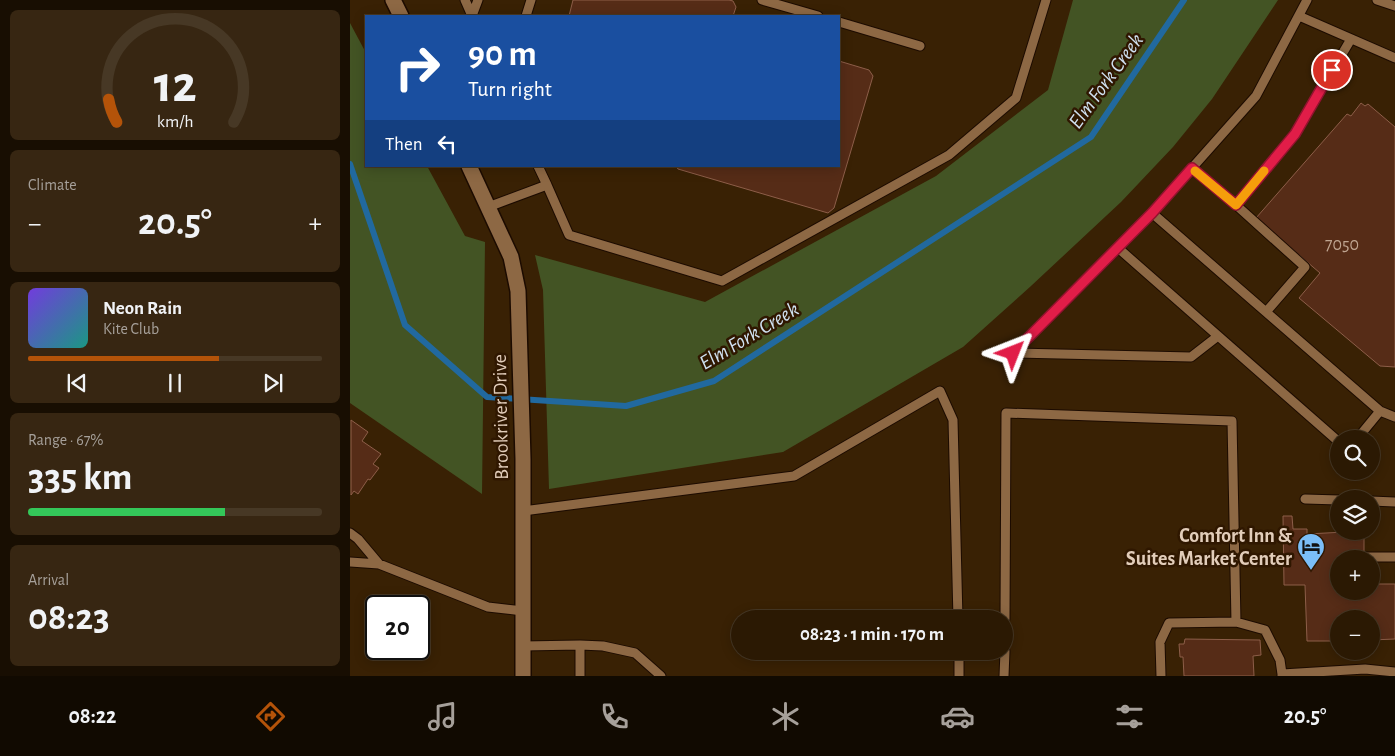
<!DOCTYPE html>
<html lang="en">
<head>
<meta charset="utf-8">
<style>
  :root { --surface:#2b1903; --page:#372612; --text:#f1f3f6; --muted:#a6a09a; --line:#473825; --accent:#b45309 }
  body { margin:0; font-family:"Alegreya Sans",sans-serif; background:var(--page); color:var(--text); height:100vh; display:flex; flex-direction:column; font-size:19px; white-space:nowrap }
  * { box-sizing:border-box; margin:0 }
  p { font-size:16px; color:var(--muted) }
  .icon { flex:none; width:28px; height:28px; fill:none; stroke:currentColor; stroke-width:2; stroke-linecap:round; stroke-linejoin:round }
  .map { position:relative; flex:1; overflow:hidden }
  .details { display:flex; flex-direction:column; gap:10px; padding:10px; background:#180e02; width:350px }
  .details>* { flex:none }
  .guide { position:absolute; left:15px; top:15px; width:475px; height:152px; border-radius:0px; box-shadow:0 2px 12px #0003,0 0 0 1px var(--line); background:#1a4fa0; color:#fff; overflow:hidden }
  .buttons { position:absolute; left:980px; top:430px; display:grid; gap:10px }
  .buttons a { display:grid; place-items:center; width:50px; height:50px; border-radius:50%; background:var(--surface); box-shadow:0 2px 12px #0003,0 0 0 1px var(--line); font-size:25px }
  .speed { position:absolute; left:15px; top:595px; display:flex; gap:10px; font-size:25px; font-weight:700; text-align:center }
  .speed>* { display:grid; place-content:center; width:65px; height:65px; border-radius:50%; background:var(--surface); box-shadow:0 2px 12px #0003,0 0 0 1px var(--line); line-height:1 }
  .speed .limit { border:2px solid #111; border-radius:8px; background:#fff; color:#111 }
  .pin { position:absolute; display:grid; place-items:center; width:42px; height:42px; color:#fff; margin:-21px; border:2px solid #fff; border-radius:50%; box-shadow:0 1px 5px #0007 }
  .me { position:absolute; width:55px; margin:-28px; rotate:45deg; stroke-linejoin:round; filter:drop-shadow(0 0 4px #0008) }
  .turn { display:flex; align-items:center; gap:18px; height:105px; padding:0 20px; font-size:22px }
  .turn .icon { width:65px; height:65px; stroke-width:2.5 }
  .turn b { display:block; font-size:35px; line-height:42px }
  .then { display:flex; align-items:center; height:48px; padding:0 20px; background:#0003; gap:10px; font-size:19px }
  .big { font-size:38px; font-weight:700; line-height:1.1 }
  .details .widget { flex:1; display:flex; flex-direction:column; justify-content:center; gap:8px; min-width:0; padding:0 18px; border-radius:8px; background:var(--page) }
  .details .dial { align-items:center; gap:0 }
  .dial svg { height:130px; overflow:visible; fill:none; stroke:var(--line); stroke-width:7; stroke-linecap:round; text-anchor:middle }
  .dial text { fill:var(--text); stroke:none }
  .song { display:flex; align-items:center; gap:15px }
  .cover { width:60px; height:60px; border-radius:8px; background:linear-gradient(135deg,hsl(260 70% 55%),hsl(170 70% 35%)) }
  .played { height:5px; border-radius:2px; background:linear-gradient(90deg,var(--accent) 65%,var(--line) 65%) }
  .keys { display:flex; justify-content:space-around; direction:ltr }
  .heat { display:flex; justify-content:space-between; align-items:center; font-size:28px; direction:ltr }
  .charge { height:8px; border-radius:4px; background:linear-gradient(90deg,#34c759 67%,var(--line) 0) }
  .trip { position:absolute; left:381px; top:610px; width:282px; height:50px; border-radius:25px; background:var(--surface); box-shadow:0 2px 12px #0003,0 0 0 1px var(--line); font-weight:700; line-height:50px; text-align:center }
  .tabs { display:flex; height:80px; justify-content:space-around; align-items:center; background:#110a01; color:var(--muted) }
  .tabs .icon { width:35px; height:35px }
  .tabs .selected { color:var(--accent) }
  .tabs b { font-size:22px; color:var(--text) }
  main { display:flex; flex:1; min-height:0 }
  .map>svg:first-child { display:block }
  .green { fill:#435424 }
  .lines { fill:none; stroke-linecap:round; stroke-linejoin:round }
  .stream { stroke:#21699f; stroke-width:6 }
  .building { fill:#562c17; stroke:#8d5e49 }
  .service-casing { stroke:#1c0b00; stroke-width:11 }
  .tertiary-casing { stroke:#1c0b00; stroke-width:18 }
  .service { stroke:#8d6844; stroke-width:9 }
  .tertiary { stroke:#8d6844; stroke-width:15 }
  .route-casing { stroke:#92132f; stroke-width:12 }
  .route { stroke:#e11d48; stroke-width:9 }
  .slow { stroke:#f59e0b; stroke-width:9 }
  .labels { text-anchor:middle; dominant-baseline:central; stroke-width:5; stroke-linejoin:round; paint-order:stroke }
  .number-label { font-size:18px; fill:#bfa591 }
  .street-label { font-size:20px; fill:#e2cdba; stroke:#2f1700 }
  .poi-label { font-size:20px; font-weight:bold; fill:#e2cdba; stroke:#2f1700; text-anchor:end }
  .water-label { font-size:21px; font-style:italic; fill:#d0e1f1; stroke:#2f1700 }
</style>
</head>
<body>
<main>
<section class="details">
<div class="widget dial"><svg viewBox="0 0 100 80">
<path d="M14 69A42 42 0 1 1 86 69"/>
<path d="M14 69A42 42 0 0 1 9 55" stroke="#b45309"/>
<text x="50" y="56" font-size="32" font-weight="700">12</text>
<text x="50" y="72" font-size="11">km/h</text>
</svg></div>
<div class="widget"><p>Climate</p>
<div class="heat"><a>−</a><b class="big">20.5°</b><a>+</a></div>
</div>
<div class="widget">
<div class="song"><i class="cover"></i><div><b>Neon Rain</b><p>Kite Club</p></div></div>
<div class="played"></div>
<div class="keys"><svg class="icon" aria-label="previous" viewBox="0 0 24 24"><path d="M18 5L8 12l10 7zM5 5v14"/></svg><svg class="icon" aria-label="pause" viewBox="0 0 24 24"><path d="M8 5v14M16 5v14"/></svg><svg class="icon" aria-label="next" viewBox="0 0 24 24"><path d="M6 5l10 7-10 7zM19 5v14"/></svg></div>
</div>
<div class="widget"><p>Range · 67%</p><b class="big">335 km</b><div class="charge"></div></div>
<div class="widget"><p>Arrival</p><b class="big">08:23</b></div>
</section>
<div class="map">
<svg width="1045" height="676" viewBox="0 0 1045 676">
  <rect width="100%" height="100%" fill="#392104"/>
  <path class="green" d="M723,0H928L862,99L823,147L771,202L681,286L613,347L433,452L199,489L193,290L185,255L355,302L586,176L698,90Z
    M0,23L16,53V166H77L115,236L135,242L132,494L0,403Z"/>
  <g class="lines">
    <path class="stream" d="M0,164L55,325L137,397L276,406L364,381L741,137L834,0"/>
  </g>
  <path class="building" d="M223,0H379L383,1L386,7L383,16H219Z
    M489,61L519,70L523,76L484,208L478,213L328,169L326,166H489Z
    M1011,103L1015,106L1018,104L1045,127V367L1030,366L949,298L970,273L906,218L997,114L1001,116Z
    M1,420L18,432L12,441L31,454L23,464L29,468L20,480L18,479L8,494L4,491L1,495Z
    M933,516H942L943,529H957V534L1014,531V557H990L989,559V591H1021V584H1045V639L1021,640V619H989V641H957L955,585H934Z
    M835,639L910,640L911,655L903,656L904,676H834L833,657H830L829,644H834Z"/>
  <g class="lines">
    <defs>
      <path id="service" d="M115,0L122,16
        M412,0L468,16
        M957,0L906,96L802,213L1030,411L1045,417
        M1027,0L1045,6
        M122,16L128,0
        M176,16L181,0
        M949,16L1045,58
        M489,22L570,46
        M188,166L197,185
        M842,168L886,205L945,134L1001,39
        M886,205L955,267L916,312
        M138,207L197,185L219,235L372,281L599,155L666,98L696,0
        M768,248L802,213
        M868,336L841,357L663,353L768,248L989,442
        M1007,439L1030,411
        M955,499L989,500
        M1021,501L1045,502
        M173,511L444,476L590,391L603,420L608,619
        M0,533L8,539L29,564
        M1012,557H1045
        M0,562L29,564L138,607L173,611
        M655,619L656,413L882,421L886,622
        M230,645L253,646L285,653L311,676
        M173,646L230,645V676
        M609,651V676
        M654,676L655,651
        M811,676L810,642L819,623L886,622L915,630L930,660L932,674
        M932,676V674L1015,669L1045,672"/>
      <path id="tertiary" d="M43,0L51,16
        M119,166L161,257L168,291L173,459V676"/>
    </defs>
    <use href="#service" class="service-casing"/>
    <use href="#tertiary" class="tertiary-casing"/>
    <use href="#service" class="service"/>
    <use href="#tertiary" class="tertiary"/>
  </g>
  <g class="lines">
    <defs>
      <path id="route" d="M663,353L802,213L842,168L886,205L945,134L982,70"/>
    </defs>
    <use href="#route" class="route-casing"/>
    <use href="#route" class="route"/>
    <path class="slow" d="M845,171L886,205L914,171"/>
  </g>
  <defs>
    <symbol id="hotel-pin" viewBox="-11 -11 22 30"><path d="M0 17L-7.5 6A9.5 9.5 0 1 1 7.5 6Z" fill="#7bbef8" stroke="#2f1700"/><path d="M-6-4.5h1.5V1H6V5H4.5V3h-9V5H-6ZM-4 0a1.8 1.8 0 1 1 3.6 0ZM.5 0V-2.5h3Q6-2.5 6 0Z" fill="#111"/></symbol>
  </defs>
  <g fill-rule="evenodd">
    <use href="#hotel-pin" x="945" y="531" width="32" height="43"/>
  </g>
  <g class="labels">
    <g class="number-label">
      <text x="992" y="245">7050</text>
    </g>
    <g class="street-label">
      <text transform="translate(151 417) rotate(-91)">Brookriver Drive</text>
    </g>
    <g class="poi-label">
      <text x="942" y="536">Comfort Inn &amp;<tspan x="942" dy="23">Suites Market Center</tspan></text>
    </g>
    <g class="water-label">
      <text transform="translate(756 81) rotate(-54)">Elm Fork Creek</text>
      <text transform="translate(399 336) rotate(-31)">Elm Fork Creek</text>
    </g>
  </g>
</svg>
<div class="buttons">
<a><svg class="icon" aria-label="search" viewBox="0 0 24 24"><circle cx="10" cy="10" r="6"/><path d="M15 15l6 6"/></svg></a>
<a><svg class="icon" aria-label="layers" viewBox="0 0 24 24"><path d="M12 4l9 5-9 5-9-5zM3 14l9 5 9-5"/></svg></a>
<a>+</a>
<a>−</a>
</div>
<div class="speed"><div class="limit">20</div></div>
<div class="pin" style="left:982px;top:70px;background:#d93025"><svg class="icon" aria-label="arrive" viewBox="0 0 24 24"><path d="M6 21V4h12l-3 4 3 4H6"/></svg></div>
<svg class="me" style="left:663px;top:353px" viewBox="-20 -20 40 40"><path d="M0-17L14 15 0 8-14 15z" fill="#e11d48" stroke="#fff" stroke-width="4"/></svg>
<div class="trip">08:23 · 1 min · 170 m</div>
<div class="guide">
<div class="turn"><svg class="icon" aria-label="right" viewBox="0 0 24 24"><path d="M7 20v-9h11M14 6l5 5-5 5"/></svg><div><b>90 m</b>Turn right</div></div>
<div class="then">Then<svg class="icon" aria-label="left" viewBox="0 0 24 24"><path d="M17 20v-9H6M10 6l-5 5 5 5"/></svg></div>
</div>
</div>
</main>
<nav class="tabs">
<b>08:22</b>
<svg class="icon selected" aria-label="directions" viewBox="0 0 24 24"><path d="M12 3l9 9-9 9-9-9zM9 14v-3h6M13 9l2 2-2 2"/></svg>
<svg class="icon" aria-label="music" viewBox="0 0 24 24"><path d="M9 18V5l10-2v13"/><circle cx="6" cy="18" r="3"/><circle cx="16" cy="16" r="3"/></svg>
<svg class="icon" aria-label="phone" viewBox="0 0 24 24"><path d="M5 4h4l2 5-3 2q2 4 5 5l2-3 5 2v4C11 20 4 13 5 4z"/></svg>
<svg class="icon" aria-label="climate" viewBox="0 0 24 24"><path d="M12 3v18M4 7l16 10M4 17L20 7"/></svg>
<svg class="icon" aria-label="car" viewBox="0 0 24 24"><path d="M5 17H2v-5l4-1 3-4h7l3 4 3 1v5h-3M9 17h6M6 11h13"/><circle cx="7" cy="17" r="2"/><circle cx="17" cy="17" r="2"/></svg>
<svg class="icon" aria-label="filters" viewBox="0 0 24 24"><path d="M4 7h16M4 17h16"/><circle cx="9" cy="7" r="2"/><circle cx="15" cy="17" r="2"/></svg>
<b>20.5°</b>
</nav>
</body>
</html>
